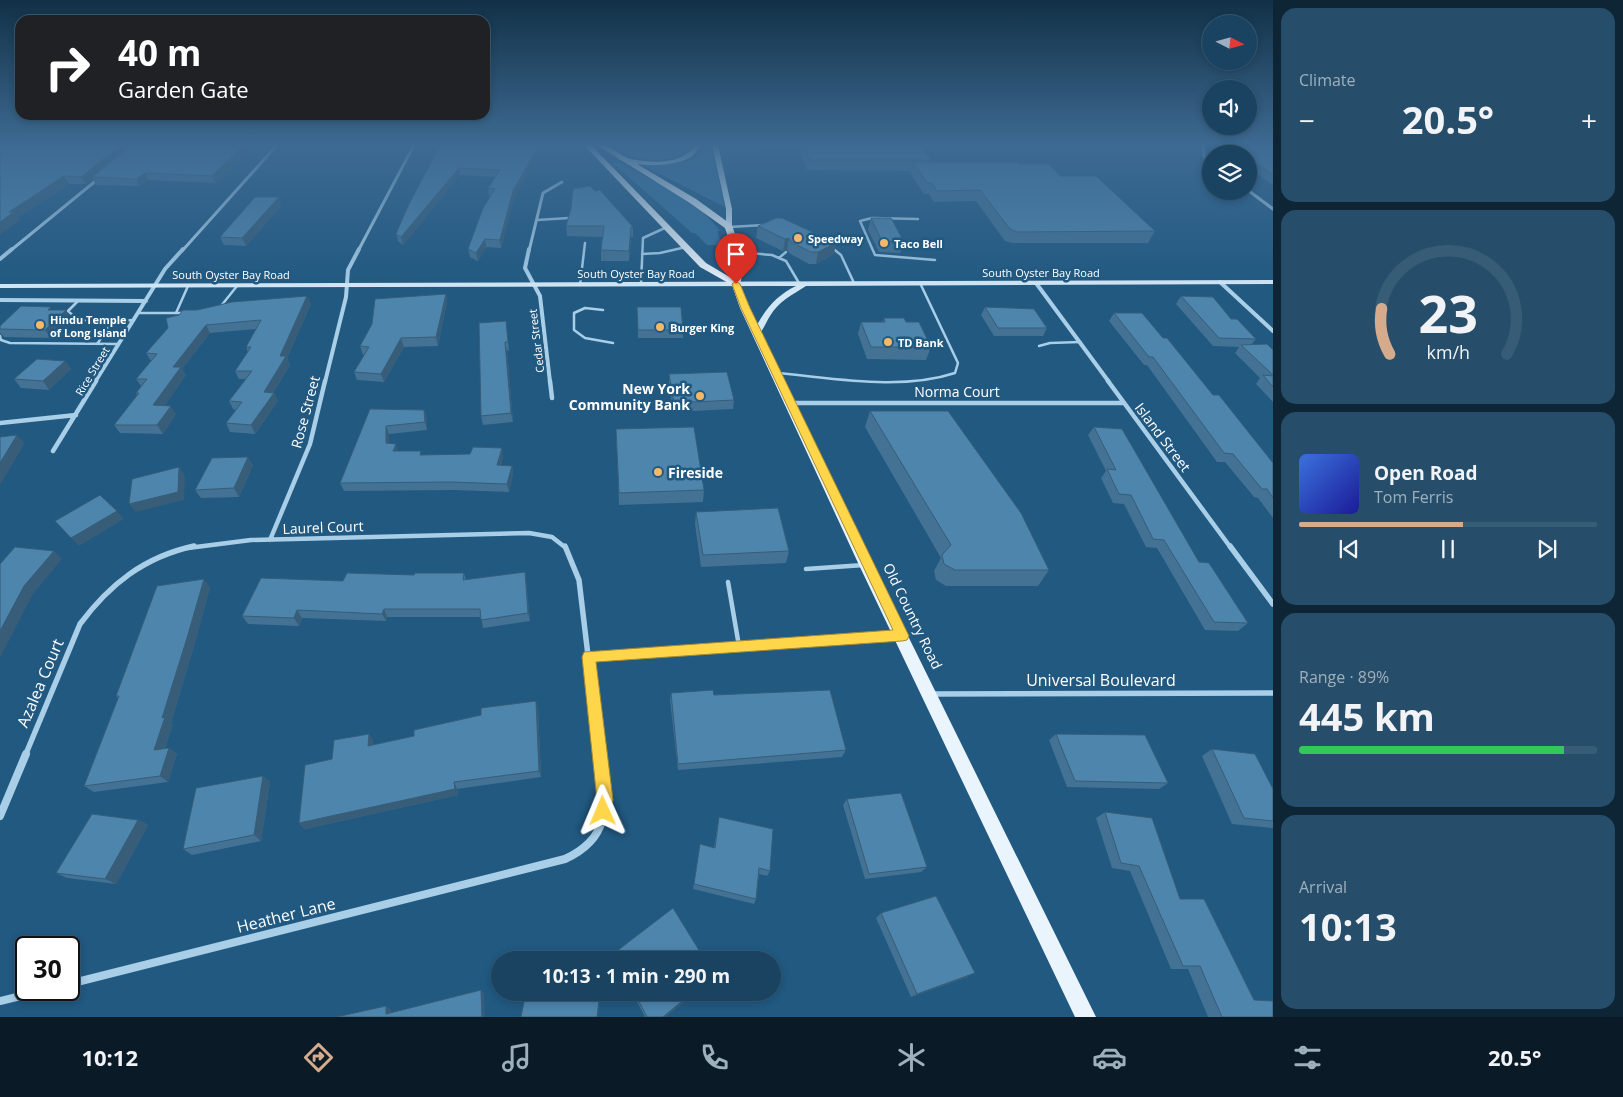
<!DOCTYPE html>
<html lang="en">
<head>
<meta charset="utf-8">
<style>
  :root { --surface:#194361; --page:#264e6a; --text:#f1f3f6; --muted:#9fb0bd; --line:#375c76; --accent:#d6ab8b }
  body { margin:0; font-family:"Open Sans",sans-serif; background:var(--page); color:var(--text); height:100vh; display:flex; flex-direction:column; font-size:19px; white-space:nowrap }
  * { box-sizing:border-box; margin:0 }
  p { font-size:16px; color:var(--muted) }
  .icon { flex:none; width:28px; height:28px; fill:none; stroke:currentColor; stroke-width:2; stroke-linecap:round; stroke-linejoin:round }
  .map { position:relative; flex:1; overflow:hidden }
  .sheet { display:flex; flex-direction:column; gap:8px; padding:8px; background:#0e2535; width:350px }
  .sheet>* { flex:none }
  .guide { position:absolute; left:15px; top:15px; width:475px; height:105px; border-radius:15px; box-shadow:0 2px 8px #0003,0 0 0 1px var(--line); background:#202124; color:#fff; overflow:hidden }
  .needle { width:32px; rotate:96deg }
  .tools { position:absolute; left:1202px; top:15px; display:grid; gap:10px }
  .tools a { display:grid; place-items:center; width:55px; height:55px; border-radius:50%; background:var(--surface); box-shadow:0 2px 8px #0003,0 0 0 1px var(--line); font-size:25px }
  .speed { position:absolute; left:15px; top:936px; display:flex; gap:10px; font-size:25px; font-weight:700; text-align:center }
  .speed>* { display:grid; place-content:center; width:65px; height:65px; border-radius:50%; background:var(--surface); box-shadow:0 2px 8px #0003,0 0 0 1px var(--line); line-height:1 }
  .speed .limit { border:2px solid #111; border-radius:8px; background:#fff; color:#111 }
  .pin { position:absolute; display:grid; place-items:center; width:42px; height:42px; color:#fff; margin:-51px -21px; border-radius:50% 50% 50% 0; rotate:-45deg; box-shadow:0 0 5px #0007 }
  .pin .icon { rotate:45deg }
  .me { position:absolute; width:55px; margin:-28px; rotate:359deg; stroke-linejoin:round; filter:drop-shadow(0 0 4px #0008) }
  .turn { display:flex; align-items:center; gap:18px; height:105px; padding:0 20px; font-size:22px }
  .turn .icon { width:65px; height:65px; stroke-width:2.5 }
  .turn b { display:block; font-size:35px; line-height:42px }
  .big { font-size:38px; font-weight:700; line-height:1.1 }
  .sheet .tile { flex:1; display:flex; flex-direction:column; justify-content:center; gap:8px; min-width:0; padding:0 18px; border-radius:15px; background:var(--page) }
  .sheet .dial { align-items:center; gap:0 }
  .dial svg { height:130px; overflow:visible; fill:none; stroke:var(--line); stroke-width:7; stroke-linecap:round; text-anchor:middle }
  .dial text { fill:var(--text); stroke:none }
  .song { display:flex; align-items:center; gap:15px }
  .cover { width:60px; height:60px; border-radius:8px; background:linear-gradient(135deg,hsl(220 70% 55%),hsl(240 70% 35%)) }
  .played { height:5px; border-radius:2px; background:linear-gradient(90deg,var(--accent) 55%,var(--line) 55%) }
  .keys { display:flex; justify-content:space-around; direction:ltr }
  .heat { display:flex; justify-content:space-between; align-items:center; font-size:28px; direction:ltr }
  .charge { height:8px; border-radius:4px; background:linear-gradient(90deg,#34c759 89%,var(--line) 0) }
  .trip { position:absolute; left:491px; top:951px; width:290px; height:50px; border-radius:25px; background:var(--surface); box-shadow:0 2px 8px #0003,0 0 0 1px var(--line); font-weight:700; line-height:50px; text-align:center }
  .tab-bar { display:flex; height:80px; justify-content:space-around; align-items:center; background:#0a1b27; color:var(--muted) }
  .tab-bar .icon { width:35px; height:35px }
  .tab-bar .current { color:var(--accent) }
  .tab-bar b { font-size:22px; color:var(--text) }
  main { display:flex; flex:1; min-height:0 }
  .map>svg:first-child { display:block }
  .green { fill:#35739f }
  .lines { fill:none; stroke-linecap:round; stroke-linejoin:round }
  .service-far1 { stroke:#a8cee8; stroke-width:2.5 }
  .service { stroke:#a8cee8; stroke-width:4.5 }
  .minor-far4 { stroke:#a8cee8; stroke-width:3 }
  .minor-far3 { stroke:#a8cee8; stroke-width:4 }
  .minor-far2 { stroke:#a8cee8; stroke-width:4.5 }
  .minor-far1 { stroke:#a8cee8; stroke-width:5.5 }
  .minor { stroke:#a8cee8; stroke-width:8 }
  .secondary { fill:#d2e7f6; fill-rule:evenodd }
  .primary { fill:#eaf4fd; fill-rule:evenodd }
  .wall { fill:#437294 }
  .shaded-wall { fill:#375d78 }
  .building { fill:#4e85ac; stroke:#375d78 }
  .route { fill:#ffd54a; stroke:#a68a30 }
  .poi-dot { fill:#f4b869; stroke:#215981; stroke-width:2 }
  .labels { text-anchor:middle; dominant-baseline:central; stroke-width:5; stroke-linejoin:round; paint-order:stroke }
  .far-poi-label { font-size:11px; font-weight:bold; fill:#fff; stroke:#215981; text-anchor:start }
  .far-street-label { font-size:11px; fill:#fff; stroke:#215981 }
  .poi-label { font-size:14px; font-weight:bold; fill:#fff; stroke:#215981; text-anchor:end }
  .street-label { font-size:14px; fill:#fff; stroke:#215981 }
  .near-street-label { font-size:16px; fill:#fff; stroke:#215981 }
</style>
</head>
<body>
<main>
<div class="map">
<svg width="1273" height="1017" viewBox="0 0 1273 1017">
  <rect width="100%" height="100%" fill="#215981"/>
  <path class="green" d="M613,145H692L693,149C669,165 635,164 613,145Z
    M707,146H711L725,207L644,166C664,160 695,170 707,146Z
    M619,162C654,183 695,197 720,231H717L722,245H707L695,233H692L613,163Z"/>
  <g class="lines">
    <path class="service-far1" d="M918,219L872,218L860,221L875,255L935,260
      M537,220L569,218
      M729,227L764,225
      M831,247L841,255L854,283
      M737,252L772,255L786,261L799,283
      M642,254L660,253L686,247
      M779,258L786,252
      M641,284L643,238L667,227
      M580,285L585,243
      M78,301L68,311C82,327 115,321 134,320
      M221,306L237,286
      M603,310L585,308L574,313V330L585,338L613,343
      M138,313H186
      M176,313L188,286
      M0,336L1,340L10,343L119,344
      M97,344L114,320
      M1039,346L1050,343L1080,342
      M777,373C834,378 900,391 955,373L958,363L920,283"/>
    <path class="service" d="M806,569L864,565
      M728,582L739,646"/>
    <path class="minor-far4" d="M1203,145L1204,156L1211,163
      M1249,191L1273,209
      M10,251L98,179
      M182,251L277,145
      M358,251L414,145
      M529,251L543,193L562,182"/>
    <path class="minor-far3" d="M529,249L525,268L540,296L550,382
      M0,259L12,249
      M1220,282L1273,331
      M1036,283L1109,382
      M0,300L146,301
      M95,382L165,269L183,249
      M325,382L346,297L348,270L359,249"/>
    <path class="minor-far2" d="M550,381L552,398
      M1108,381L1231,548
      M791,403H1124
      M0,423L76,415
      M53,451L96,381
      M270,540L310,444L325,381
      M188,548L251,540L529,533L552,537L566,548"/>
    <path class="minor-far1" d="M565,546L579,580L600,756
      M1230,546L1273,604
      M589,657L898,636
      M930,694L1273,693
      M25,756L80,624C110,584 144,557 194,546"/>
    <path class="minor" d="M0,816L26,754
      M69,984L565,859C615,836 605,801 600,754
      M0,1001L45,990"/>
    <path class="secondary" d="M696,145H701C697,151 694,156 687,159C671,167 634,167 618,159L621,157C645,162 679,168 696,145Z
      M712,145H718L732,209V227L729,229L726,227V209Z
      M1273,280V284L806,286C792,295 779,301 770,316C766,322 763,332 757,335L753,333C763,312 775,296 796,286L0,288V284Z"/>
    <path class="primary" d="M584,145H591L706,263L733,279L737,264L725,228L690,203L597,145H605L696,199L732,225L745,264L740,284L750,308L873,565L1096,1017H1075L859,565L740,308L732,285L700,267Z"/>
  </g>
  <path class="wall" d="M0,145H254L216,183L148,180L139,186L96,185L93,179L86,184H69L18,217L20,220L0,234Z
    M440,145H543L514,198L501,248L486,247L478,261L470,257L468,249L491,196H489L488,188L496,177L460,175L403,245L398,241L396,234Z
    M764,145H920L931,160L930,162L1020,164L1060,176L1155,231L1148,243H1012L1005,241L976,201L934,202L929,194H924L910,173V171L807,170L798,147H764Z
    M1224,145H1273V185L1249,168V154H1228Z
    M595,191L633,227V237H631L629,261H601V250L602,237L567,236L566,226Z
    M282,205L246,246L224,245L220,237Z
    M871,218L904,242L900,253L879,252L868,230Z
    M758,226L834,254L816,264H809L789,253L787,249L783,251L756,238Z
    M446,294L447,302L438,346L404,347L384,382L357,380L354,372L364,355H363L360,346Z
    M1181,296L1231,319L1256,339L1251,345L1273,350V402L1256,384L1260,378L1235,353L1239,347L1213,346L1176,304Z
    M311,304L287,358L290,365L273,393H274L278,401L255,434L230,432L226,423L236,410L233,409L229,401L246,379H239L235,371L248,352L246,347L256,329L210,333L182,369L186,375L164,406L176,414L163,434L120,433L114,425L137,395L136,393L141,386L136,379L151,361L146,353L197,310Z
    M637,307L683,330V338H638Z
    M985,307L1047,328L1043,336H994L981,315Z
    M1114,313L1213,395L1273,463V518L1258,498L1254,497L1225,462H1217L1147,365H1144L1109,321Z
    M71,318L51,338L4,337L0,333V326Z
    M884,318L906,322L931,347L926,360L867,359L858,334L861,322H883Z
    M506,321L509,350L507,351L513,422L483,425L481,416Z
    M65,361L71,369L49,390L21,388L14,379Z
    M669,374L734,400L733,409L673,412L669,383Z
    M370,409L424,410L427,418V430L389,434V443L398,451L422,455L503,456L501,465L512,466L513,474L509,492L453,490L344,491L340,483Z
    M870,411L1049,570L1038,586H946L936,580L934,571L941,558L865,427Z
    M1094,427L1199,562L1248,623L1238,631L1205,630L1157,548L1146,547L1124,504L1113,503L1101,478L1106,471L1088,435Z
    M616,429L704,490L703,502L619,505Z
    M253,465L239,497L201,498L195,490Z
    M696,512L789,551L786,563L701,567L695,524Z
    M525,572L526,580L530,621L483,628L481,617H387L386,621L302,618L299,626L248,624L242,616L343,581L414,575L464,573L466,580Z
    M210,587L194,646L171,723L173,724L165,748H169L177,754L168,782L94,792L84,786L118,698L116,696Z
    M671,693L714,695L846,750L842,757L678,770L670,700Z
    M538,708L541,777L457,789L458,795L305,829L299,823L332,759L373,740V745Z
    M1056,734L1168,783L1159,789L1067,787L1049,740Z
    M1212,749L1273,789V828L1232,824L1202,756Z
    M263,776L270,782L261,841L192,855L183,849Z
    M847,799L927,867L921,872L865,879L843,805Z
    M1105,812L1180,899L1254,1000L1273,1017H1208L1188,969H1171L1130,871L1112,868L1096,818Z
    M719,817L770,871L767,876L759,874L756,899L754,904L693,889L700,844L714,848Z
    M138,820L148,825L116,884L67,878L56,873Z
    M881,913L968,977L911,997L876,918Z
    M632,992H695L666,1017H645Z"/>
  <path class="shaded-wall" d="M121,145H133L92,177L93,179L86,184L81,177Z
    M244,145H254L216,183L212,176Z
    M539,145H543L514,198L501,248L500,240L513,191Z
    M459,168L460,175L403,245L401,237Z
    M145,173L148,180L139,186L136,179Z
    M64,176L69,184L18,217L20,220L0,234V222L9,212Z
    M279,197L282,205L246,246L242,238Z
    M631,227V237L629,261V251Z
    M789,238L787,249L783,251L785,239Z
    M485,239L486,247L478,261L476,253Z
    M836,243L834,254L816,264L818,252Z
    M446,294L447,302L438,346L436,337Z
    M307,296L311,304L287,358L290,365L269,401L264,392Z
    M66,310L71,318L51,338L45,330Z
    M206,325L210,333L182,369L186,375L158,414L153,405L173,367Z
    M401,338L404,347L384,382L381,374Z
    M505,342L507,351L513,422L511,413Z
    M65,361L71,369L49,390L43,381Z
    M274,393L278,401L255,434L251,425Z
    M171,406L176,414L163,434L157,425Z
    M424,410L427,418V430L425,422Z
    M386,426L389,434L390,452L386,443Z
    M17,435L25,443L0,485V463Z
    M396,444L398,452L393,451Z
    M502,448L503,456L499,474L497,465Z
    M248,457L253,465L239,497L234,488Z
    M512,466L513,474L509,492L507,484Z
    M179,467L185,476L184,500L136,512L129,504Z
    M117,511L124,519L79,546L71,538Z
    M54,551L62,559L33,594L0,658V631L24,586Z
    M525,572L526,580L530,621L528,613Z
    M204,579L210,587L194,646L171,723L173,724L162,756L154,750L162,718Z
    M384,609L387,617L386,621L382,614Z
    M297,610L302,618L299,626L294,618Z
    M536,701L538,708L541,777L539,771Z
    M369,734L373,740V753L368,746Z
    M169,748L177,754L168,782L160,776Z
    M263,776L270,782L261,841L254,835Z
    M454,782L457,789L458,795L305,829L299,823Z
    M138,820L148,825L116,884L105,879Z
    M975,973L968,977L911,997L917,994Z
    M481,990L484,993L485,1017H482Z
    M600,992H601L598,1017H597Z
    M693,992H695L666,1017H663Z
    M386,1006L391,1009V1016L386,1014Z"/>
  <path class="building" d="M0,145H121L81,177L64,176L9,212H14L0,222Z
    M132,145H244L212,176L145,173L136,179L92,177Z
    M440,145H539L513,191L500,240L485,239L476,253L468,249L483,208L495,189L488,188L500,170L459,168L401,237L396,234L408,206Z
    M804,145H920L931,160H809Z
    M1231,145H1273V175L1249,158V154H1235Z
    M913,162H1017L1020,164H1049L1060,176H1096L1155,231L1017,232L1010,229L980,190L937,191L932,183H927Z
    M590,186L595,191L600,190L633,227H631L629,251L601,250L604,226H566L571,208L573,189Z
    M255,197H279L242,238L220,237Z
    M776,218H782L836,243L818,252H811L791,242L789,238L785,239L758,226Z
    M871,218H891L904,242L882,241Z
    M446,294L436,337L401,338L381,374L354,372L369,347L360,346L372,324L375,299Z
    M307,296L280,356H286L264,392L274,393L251,425L226,423L242,402L229,401L252,371H235L251,347H246L261,320L206,325L173,367H181L153,405L171,406L157,425H114L139,393H136L147,379H136L157,354L146,353L168,328L166,318L179,315L183,310H197L232,302Z
    M1181,296L1213,297L1231,319H1237L1256,339L1219,338Z
    M21,306L51,307L48,310H66L45,330L0,329V326Z
    M637,307H681L683,330H638Z
    M985,307L1034,309L1047,328H998Z
    M1114,313H1142L1163,338H1167L1213,395H1219L1273,463V498L1267,489H1262L1233,454L1224,453L1153,357H1149Z
    M884,318H904L906,322H919L931,347H871L861,322H885Z
    M506,321L508,342H505L511,413L481,416L479,323Z
    M1267,344L1273,350V375L1241,345Z
    M37,359L65,361L43,381L14,379Z
    M727,372L734,400L674,403L669,374Z
    M1263,375L1273,376V387Z
    M370,409L424,410L425,422L386,426V443L396,444L393,451H421L420,455L470,454L473,447L502,448L497,465L512,466L507,484L451,482L340,483Z
    M870,411H948L1021,513L1049,570H955L944,564L942,555L951,545Z
    M694,427L704,490L619,493L616,429Z
    M1094,427L1122,429L1199,562L1209,563L1248,623L1214,622L1164,540L1153,539L1131,495L1119,494L1107,469L1116,470Z
    M17,435L0,463V437Z
    M248,457L234,488L195,490L212,458Z
    M179,467L178,492L129,504L132,479Z
    M100,495L117,511L71,538L55,521Z
    M778,508L789,551L703,555L696,512Z
    M15,547L54,551L24,586L0,631V564Z
    M525,572L528,613L481,620L480,609H384L382,614L297,610L294,618L242,616L261,578L343,581L347,573L414,575L415,573H464L463,580Z
    M204,579L187,638L162,718L165,717L154,750L169,748L160,776L84,786L119,696H116L157,586Z
    M713,690L714,695L830,690L846,750L678,764L671,693Z
    M536,701L539,771L454,782L455,789L299,823L305,765L332,759L334,740L369,734L368,746L414,736V730L481,715V708Z
    M1056,734L1145,735L1168,783L1075,781Z
    M1212,749L1255,754L1273,789V821L1244,818Z
    M263,776L254,835L183,849L196,788Z
    M901,793L927,867L869,874L847,799Z
    M1105,812L1152,818L1180,899H1204L1254,1000L1273,1001V1017H1222L1200,966H1183L1139,866L1121,863Z
    M92,814L138,820L105,879L56,873Z
    M719,817L773,829L770,871L759,868L756,899L694,884L700,844L715,848Z
    M936,896L975,973L917,994L881,913Z
    M673,908L705,960H616L613,954Z
    M532,957L554,960H531Z
    M481,990L482,1017H336L386,1006V1014Z
    M526,992H600L597,1017H521Z
    M634,992H693L663,1017H647Z"/>
  <linearGradient id="sky" x2="0" y2="1"><stop stop-color="#123147"/><stop offset="0.5" stop-color="#3d6a92"/><stop offset="1" stop-color="#3d6a92" stop-opacity="0"/></linearGradient>
  <rect width="1273" height="288" fill="url(#sky)"/>
  <path class="route" d="M736,281L740,284L750,308L909,636L907,640L902,641L596,662L613,800L609,816L603,819L598,816L595,811L597,800L582,657L584,652L893,630L741,308L732,284Z"/>
  <g class="poi-dot">
    <circle cx="798" cy="238" r="5"/>
    <circle cx="884" cy="243" r="5"/>
    <circle cx="40" cy="325" r="5"/>
    <circle cx="660" cy="327" r="5"/>
    <circle cx="888" cy="342" r="5"/>
    <circle cx="700" cy="396" r="5"/>
    <circle cx="658" cy="472" r="5"/>
  </g>
  <g class="labels">
    <g class="far-poi-label">
      <text x="808" y="238">Speedway</text>
      <text x="894" y="243">Taco Bell</text>
      <text x="50" y="319">Hindu Temple<tspan x="50" dy="13">of Long Island</tspan></text>
      <text x="670" y="327">Burger King</text>
      <text x="898" y="342">TD Bank</text>
    </g>
    <g class="far-street-label">
      <text x="1041" y="272">South Oyster Bay Road</text>
      <text x="636" y="273">South Oyster Bay Road</text>
      <text x="231" y="274">South Oyster Bay Road</text>
      <text transform="translate(536 341) rotate(-97)">Cedar Street</text>
      <text transform="translate(92 371) rotate(-59)">Rice Street</text>
    </g>
    <g class="poi-label">
      <text x="690" y="388">New York<tspan x="690" dy="16">Community Bank</tspan></text>
      <text x="668" y="472" text-anchor="start">Fireside</text>
    </g>
    <g class="street-label">
      <text x="957" y="391">Norma Court</text>
      <text transform="translate(305 412) rotate(-75)">Rose Street</text>
      <text transform="translate(1163 437) rotate(53)">Island Street</text>
      <text transform="translate(323 527) rotate(-2)">Laurel Court</text>
      <text transform="translate(913 616) rotate(64)">Old Country Road</text>
    </g>
    <g class="near-street-label">
      <text x="1101" y="680">Universal Boulevard</text>
      <text transform="translate(40 683) rotate(-67)">Azalea Court</text>
      <text transform="translate(286 915) rotate(-14)">Heather Lane</text>
    </g>
  </g>
</svg>
<div class="tools">
<a><svg class="needle" viewBox="-14 -14 28 28"><path d="M0-13l5 13h-10z" fill="#e53935"/><path d="M0 13l5-13h-10z" fill="#9fb0bd"/></svg></a>
<a><svg class="icon" aria-label="sound" viewBox="0 0 24 24"><path d="M4 9h4l5-4v14l-5-4H4zM17 9q2 3 0 6"/></svg></a>
<a><svg class="icon" aria-label="layers" viewBox="0 0 24 24"><path d="M12 4l9 5-9 5-9-5zM3 14l9 5 9-5"/></svg></a>
</div>
<div class="speed"><div class="limit">30</div></div>
<div class="pin" style="left:736px;top:284px;background:#d93025"><svg class="icon" aria-label="arrive" viewBox="0 0 24 24"><path d="M6 21V4h12l-3 4 3 4H6"/></svg></div>
<svg class="me" style="left:603px;top:811px" viewBox="-20 -20 40 40"><path d="M0-17L14 15 0 8-14 15z" fill="#ffd54a" stroke="#fff" stroke-width="4"/></svg>
<div class="trip">10:13 · 1 min · 290 m</div>
<div class="guide">
<div class="turn"><svg class="icon" aria-label="right" viewBox="0 0 24 24"><path d="M7 20v-9h11M14 6l5 5-5 5"/></svg><div><b>40 m</b>Garden Gate</div></div>
</div>
</div>
<section class="sheet">
<div class="tile"><p>Climate</p>
<div class="heat"><a>−</a><b class="big">20.5°</b><a>+</a></div>
</div>
<div class="tile dial"><svg viewBox="0 0 100 80">
<path d="M14 69A42 42 0 1 1 86 69"/>
<path d="M14 69A42 42 0 0 1 9 41" stroke="#d6ab8b"/>
<text x="50" y="56" font-size="32" font-weight="700">23</text>
<text x="50" y="72" font-size="11">km/h</text>
</svg></div>
<div class="tile">
<div class="song"><i class="cover"></i><div><b>Open Road</b><p>Tom Ferris</p></div></div>
<div class="played"></div>
<div class="keys"><svg class="icon" aria-label="previous" viewBox="0 0 24 24"><path d="M18 5L8 12l10 7zM5 5v14"/></svg><svg class="icon" aria-label="pause" viewBox="0 0 24 24"><path d="M8 5v14M16 5v14"/></svg><svg class="icon" aria-label="next" viewBox="0 0 24 24"><path d="M6 5l10 7-10 7zM19 5v14"/></svg></div>
</div>
<div class="tile"><p>Range · 89%</p><b class="big">445 km</b><div class="charge"></div></div>
<div class="tile"><p>Arrival</p><b class="big">10:13</b></div>
</section>
</main>
<nav class="tab-bar">
<b>10:12</b>
<svg class="icon current" aria-label="directions" viewBox="0 0 24 24"><path d="M12 3l9 9-9 9-9-9zM9 14v-3h6M13 9l2 2-2 2"/></svg>
<svg class="icon" aria-label="music" viewBox="0 0 24 24"><path d="M9 18V5l10-2v13"/><circle cx="6" cy="18" r="3"/><circle cx="16" cy="16" r="3"/></svg>
<svg class="icon" aria-label="phone" viewBox="0 0 24 24"><path d="M5 4h4l2 5-3 2q2 4 5 5l2-3 5 2v4C11 20 4 13 5 4z"/></svg>
<svg class="icon" aria-label="climate" viewBox="0 0 24 24"><path d="M12 3v18M4 7l16 10M4 17L20 7"/></svg>
<svg class="icon" aria-label="car" viewBox="0 0 24 24"><path d="M5 17H2v-5l4-1 3-4h7l3 4 3 1v5h-3M9 17h6M6 11h13"/><circle cx="7" cy="17" r="2"/><circle cx="17" cy="17" r="2"/></svg>
<svg class="icon" aria-label="filters" viewBox="0 0 24 24"><path d="M4 7h16M4 17h16"/><circle cx="9" cy="7" r="2"/><circle cx="15" cy="17" r="2"/></svg>
<b>20.5°</b>
</nav>
</body>
</html>
